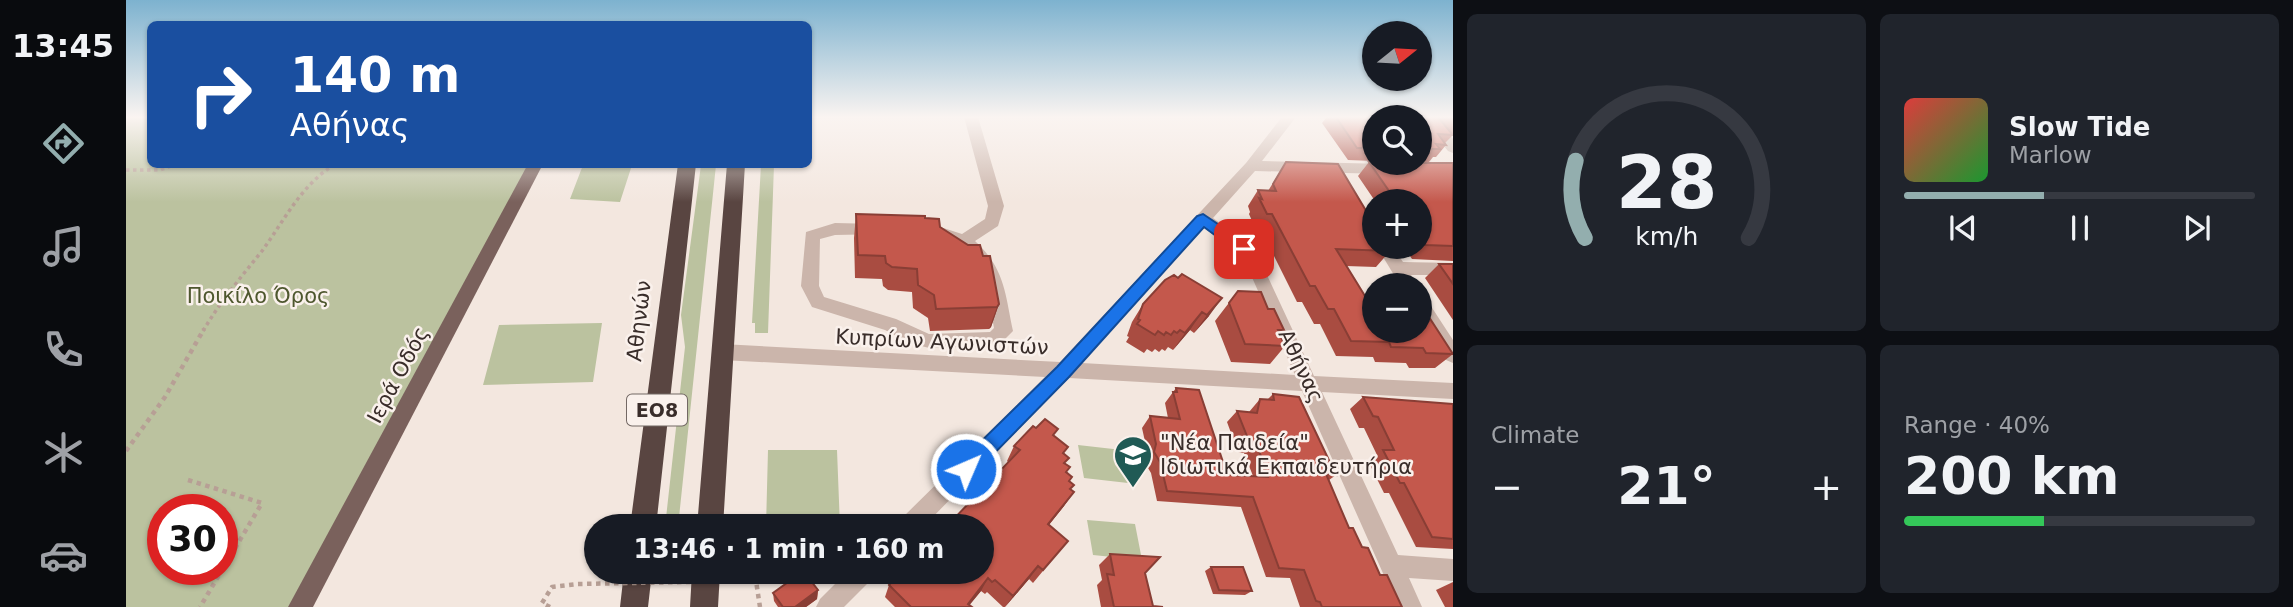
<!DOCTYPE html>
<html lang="en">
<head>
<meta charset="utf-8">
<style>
  :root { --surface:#171b24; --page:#20242c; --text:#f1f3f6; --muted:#9ea1a6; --line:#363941; --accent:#93aeae }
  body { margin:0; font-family:"DejaVu Sans",sans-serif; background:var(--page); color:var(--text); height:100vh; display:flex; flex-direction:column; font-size:26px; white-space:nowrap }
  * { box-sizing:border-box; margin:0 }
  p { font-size:23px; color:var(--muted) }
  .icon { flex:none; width:38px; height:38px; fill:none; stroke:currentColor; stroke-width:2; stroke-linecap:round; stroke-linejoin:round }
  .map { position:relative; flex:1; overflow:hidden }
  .drawer { display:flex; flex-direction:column; gap:14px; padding:14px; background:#0d0f14; width:840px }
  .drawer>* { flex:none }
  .top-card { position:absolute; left:21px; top:21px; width:665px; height:147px; border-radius:10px; box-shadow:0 2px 5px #0004; background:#1a4fa0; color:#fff; overflow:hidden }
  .needle { width:46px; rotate:72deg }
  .buttons { position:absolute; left:1236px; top:21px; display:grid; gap:14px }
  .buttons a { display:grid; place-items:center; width:70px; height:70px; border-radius:50%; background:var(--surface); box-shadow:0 2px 5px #0004; font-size:35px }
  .speed { position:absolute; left:21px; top:494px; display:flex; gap:14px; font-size:35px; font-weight:700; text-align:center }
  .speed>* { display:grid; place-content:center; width:91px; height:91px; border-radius:50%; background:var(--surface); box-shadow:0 2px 5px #0004; line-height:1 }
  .speed .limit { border:10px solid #d22; background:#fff; color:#111 }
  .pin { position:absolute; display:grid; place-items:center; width:60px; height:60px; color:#fff; margin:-30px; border-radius:14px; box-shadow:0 4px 10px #0006 }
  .me { position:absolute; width:77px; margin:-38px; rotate:45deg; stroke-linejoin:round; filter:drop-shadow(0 0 5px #0008) }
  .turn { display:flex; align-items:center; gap:24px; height:147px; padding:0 28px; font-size:32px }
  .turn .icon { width:91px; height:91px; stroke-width:2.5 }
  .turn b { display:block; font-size:49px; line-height:60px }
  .big { font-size:52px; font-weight:700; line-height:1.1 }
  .drawer .card { flex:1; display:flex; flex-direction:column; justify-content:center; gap:10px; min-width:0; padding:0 24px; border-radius:10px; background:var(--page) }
  .drawer .dial { align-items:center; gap:0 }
  .dial svg { height:182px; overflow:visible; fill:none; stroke:var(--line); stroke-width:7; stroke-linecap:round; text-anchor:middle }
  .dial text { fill:var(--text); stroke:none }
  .song { display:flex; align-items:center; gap:21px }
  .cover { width:84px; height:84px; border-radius:10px; background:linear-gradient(135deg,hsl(0 70% 55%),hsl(130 70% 35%)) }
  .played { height:7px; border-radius:4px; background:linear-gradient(90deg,var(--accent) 40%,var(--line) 40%) }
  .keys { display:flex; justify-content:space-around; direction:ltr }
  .heat { display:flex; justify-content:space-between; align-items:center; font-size:38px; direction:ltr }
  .charge { height:10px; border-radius:5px; background:linear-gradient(90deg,#34c759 40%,var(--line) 0) }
  .drawer .tiles { flex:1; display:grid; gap:14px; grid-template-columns:repeat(2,1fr) }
  .trip { position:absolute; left:458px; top:514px; width:410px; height:70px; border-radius:35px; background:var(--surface); box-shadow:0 2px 5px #0004; font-weight:700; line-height:70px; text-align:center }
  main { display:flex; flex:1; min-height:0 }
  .dock { display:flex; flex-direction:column; width:126px; justify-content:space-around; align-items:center; background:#090b0e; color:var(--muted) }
  .dock .icon { width:49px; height:49px }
  .dock .on { color:var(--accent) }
  .dock b { font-size:32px; color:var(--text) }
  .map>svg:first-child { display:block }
  .green { fill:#bbc29f; fill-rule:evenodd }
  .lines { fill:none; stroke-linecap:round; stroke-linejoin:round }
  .path-far1 { stroke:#b79f95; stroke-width:3.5; stroke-dasharray:3.5 3.5; stroke-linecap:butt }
  .path { stroke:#b79f95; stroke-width:4.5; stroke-dasharray:4.5 4.5; stroke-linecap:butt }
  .minor { fill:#cbb5ab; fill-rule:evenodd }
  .major { fill:#7a615c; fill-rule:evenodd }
  .highway { fill:#594541; fill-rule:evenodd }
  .path-bridge { stroke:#b79f95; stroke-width:4.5; stroke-dasharray:4.5 4.5; stroke-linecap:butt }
  .wall { fill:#a94c41 }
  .shaded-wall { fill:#893e35 }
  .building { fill:#c4584c; stroke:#893e35; stroke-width:2 }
  .route { fill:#1a73e8; stroke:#114b97; stroke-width:2 }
  .labels { text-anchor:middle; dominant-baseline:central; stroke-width:5; stroke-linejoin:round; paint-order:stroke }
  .shield { fill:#faf1ec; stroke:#736864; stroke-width:2 }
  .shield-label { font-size:19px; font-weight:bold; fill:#392d2a }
  .park-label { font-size:21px; fill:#4e572e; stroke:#faf1ec }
  .street-label { font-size:21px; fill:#392d2a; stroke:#faf1ec }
  .poi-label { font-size:21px; fill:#392d2a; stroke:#faf1ec; text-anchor:start }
</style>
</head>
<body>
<main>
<nav class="dock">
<b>13:45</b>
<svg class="icon on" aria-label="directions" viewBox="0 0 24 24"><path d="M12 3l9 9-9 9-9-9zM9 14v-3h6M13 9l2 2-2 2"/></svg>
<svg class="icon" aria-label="music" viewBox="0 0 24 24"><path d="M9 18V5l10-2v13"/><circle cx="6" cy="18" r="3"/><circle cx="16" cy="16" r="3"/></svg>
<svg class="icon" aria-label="phone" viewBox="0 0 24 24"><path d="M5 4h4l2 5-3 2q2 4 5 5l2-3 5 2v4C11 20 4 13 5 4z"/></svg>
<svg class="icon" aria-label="climate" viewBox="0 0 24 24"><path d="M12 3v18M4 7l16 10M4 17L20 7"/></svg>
<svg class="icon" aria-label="car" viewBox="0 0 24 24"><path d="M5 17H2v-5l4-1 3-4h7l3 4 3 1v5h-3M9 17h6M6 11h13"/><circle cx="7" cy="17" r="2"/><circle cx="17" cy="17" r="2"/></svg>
</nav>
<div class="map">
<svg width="1327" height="607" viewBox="0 0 1327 607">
  <rect width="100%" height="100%" fill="#f3e7df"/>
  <path class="green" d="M0,117H24V164L410,165L174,607H0ZM37,509H96V569H37Z
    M457,165H506L494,202L444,199Z
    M575,165H590L552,527H539L559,347L555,315Z
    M635,165H648L642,333H629V323H626Z
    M476,323L467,382L357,385L373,325Z
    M952,445L996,450L1002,483L958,478Z
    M642,450H711L714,527H640Z
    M961,520L1009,524L1016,560L967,555Z"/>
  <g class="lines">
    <path class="path-far1" d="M0,170H34L51,164
      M77,331C94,302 115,277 136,251C158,221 176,183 210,164"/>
    <path class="path" d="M0,451L39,397L78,329
      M62,480L136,503L74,607
      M616,581H630L634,607
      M424,607L416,603L426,587L452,584"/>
    <path class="minor" d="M838,117H852L878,206L872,226L849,241C879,269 879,293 887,331L874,344L868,346L803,348L784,343L759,330L686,307L675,286L680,232L709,223L752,224L758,226L760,230L758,234L709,235L694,239L693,286L698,297L770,319L803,334L864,332L868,328C858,272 863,253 802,235L800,231L808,225L836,234L859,219L862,206Z
      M1156,117H1170L1136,161L1262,164L1269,169L1262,174L1129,171L1087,218L1124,245L1134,260L1188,376L1327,383V399L1196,392L1272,555L1327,559V581L1283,578L1296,607H1272L1176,391L943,378L797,527H771L774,520L919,377L596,360L589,357L587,352L589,347L596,344L934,362L1120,163ZM1078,228L1112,253L1121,266L1169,375L956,363Z
      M1294,117H1308L1327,139V153L1322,151Z
      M1251,247H1267L1277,262L1327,263V275H1285L1291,285H1274Z
      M1293,295L1299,297L1327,340V363L1320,360L1293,317Z
      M721,572H748L745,580L718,607H690L694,599Z"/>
    <path class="major" d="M402,164H417L187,607H162Z"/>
    <path class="highway" d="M552,164H570L530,527H504Z
      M601,164H619L597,527H571Z
      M498,572H526L522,607H494Z
      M566,572H594L592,607H564Z"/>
    <path class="path-bridge" d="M452,584L616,581"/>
  </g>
  <path class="wall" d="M1201,117H1327V135L1319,143L1320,145L1310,157H1307L1303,162H1293V117H1248V161L1222,160L1196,123Z
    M1160,162L1264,251L1250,267L1220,266L1247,309L1327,354L1309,368H1283L1280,363L1249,362L1247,357L1210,356L1194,324H1188L1176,302H1171L1135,230H1130L1123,214L1124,212L1122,206L1132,190L1142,191Z
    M1243,162L1327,163V261L1286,259L1278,247H1293V201H1249L1232,176Z
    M730,214L799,218L857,256L873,304L865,327L863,329L804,331L802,318L787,308L786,292L762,290L757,286L756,279L729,278L728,238Z
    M1313,264H1327V320L1299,278Z
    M1039,280L1083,316L1068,333L1064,330L1047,350L1042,347L1039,351L1036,349L1033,352L1029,349L1026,352L1021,349L1018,353L1000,342L1003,337L1001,336L1006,322L1017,304Z
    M1112,291L1142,309L1158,330L1154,334L1159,346L1144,364L1105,362L1089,321Z
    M1050,388L1099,468L1104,475L1127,476L1118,453L1112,452L1101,422L1111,411L1123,412L1134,399H1142L1147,394L1210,475L1203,480L1223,528L1276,607H1174L1164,578L1140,577L1115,507L1031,501L1025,473L1019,463L1022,455L1016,428L1024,416L1042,418L1039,403Z
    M1237,397L1327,404V549L1290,547L1263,493H1258L1242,461L1251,455L1238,428H1233L1224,409Z
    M910,428L928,436L938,454L939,463L945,489L938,506L923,525L942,541L931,554L907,583L903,579L879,607H877L861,592L859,594L855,591L843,605L846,607H769L759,597L763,585L856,572L882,462L881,461L888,446Z
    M984,554L1019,573L1027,606L1037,607H975L971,585L976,580L973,565Z
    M1085,567L1126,591L1119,595L1087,594L1079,571Z
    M1327,582V607H1319L1310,590Z
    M692,590L691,599L680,607H652L648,601L647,593Z"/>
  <path class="shaded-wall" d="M1096,298L1083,316L1068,333L1081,315Z
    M873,304L865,327L863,329L871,307Z
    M1076,312L1064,330L1047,350L1059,333Z
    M948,492L938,506L912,538L922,524Z
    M912,566L903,579L879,607L887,596Z
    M862,578L855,591L842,607V604Z
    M692,590L691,599L680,607H669Z"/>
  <path class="building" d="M1210,117H1312L1327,135L1312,134L1320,145L1310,144L1314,149H1293V117H1248V148H1231Z
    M1160,162L1212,164L1248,224V247H1261L1264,251L1210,249L1247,309H1248V331H1293V310L1299,311L1327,354L1300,353L1297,348L1265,347L1263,342L1225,341L1208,309H1202L1189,286H1184L1146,214H1141L1133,198L1136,199L1132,190L1150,191L1147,184Z
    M1243,162L1248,163H1327V246L1299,245L1293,236V201H1270Z
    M730,214L799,216V218L813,219L814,227L842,245H854L857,256H864L873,304L871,307L810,309L808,295L792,285L791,269L766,267L760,263L759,256L732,255Z
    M1313,264H1327V284Z
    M1056,274L1096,298L1081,315L1076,312L1059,333L1054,330L1051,333L1048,331L1045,335L1040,332L1038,335L1032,331L1029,335L1011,324L1014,320L1012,319L1017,304L1039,280L1048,275L1052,278Z
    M1112,291L1135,292L1142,309H1148L1158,330H1152L1159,346L1119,344L1103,303Z
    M1050,388L1073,390L1099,468L1102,469L1104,475L1142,477L1130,442L1123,441L1111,411L1131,413L1134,399L1148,400L1147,394L1173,397L1210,475L1200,474L1223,528H1227L1236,547L1242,548L1254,575H1261L1276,607H1196L1194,602L1190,601L1178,570L1153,568L1127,497L1041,491L1034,462L1028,452L1030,444L1024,416L1054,419L1047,392H1051Z
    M1237,397L1327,404V539L1306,537L1278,483H1274L1257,450H1268L1252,417L1247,416Z
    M919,419L932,429L927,435L942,447L937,453L943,458L938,463L944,467L940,472L946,477L943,481L948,485L944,489L948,492L922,524L942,541L917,570L912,566L887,596L869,580L866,582L862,578L842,604L846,607H785L763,585L774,572H856V527H820L894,450L888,446L907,426L910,428Z
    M984,554L1034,557L1019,573L1027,606L1037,607H988L981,574L988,575Z
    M1085,567H1117L1126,591L1093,590Z
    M676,572H678L692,590L669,607H657L647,593Z"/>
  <linearGradient id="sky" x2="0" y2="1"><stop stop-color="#7db2cf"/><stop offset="0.58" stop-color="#faf4f1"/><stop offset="1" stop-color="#faf4f1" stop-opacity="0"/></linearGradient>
  <rect width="1327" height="202" fill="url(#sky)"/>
  <path class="route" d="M1077,214L1123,245L1126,249L1123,253H1113L1078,227L943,377L847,475L840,477L833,475L831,469L833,463L931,367L1071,216Z"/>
  <defs>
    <symbol id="school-pin" viewBox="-11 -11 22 30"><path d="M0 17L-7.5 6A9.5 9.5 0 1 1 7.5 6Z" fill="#205a55" stroke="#faf1ec"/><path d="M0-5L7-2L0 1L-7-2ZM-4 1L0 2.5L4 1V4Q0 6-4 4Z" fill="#fff"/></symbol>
  </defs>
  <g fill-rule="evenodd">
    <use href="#school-pin" x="985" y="433" width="44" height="60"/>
  </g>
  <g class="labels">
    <rect class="shield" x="501" y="394.5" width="60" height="31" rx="5"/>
    <g class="shield-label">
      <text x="531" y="410">ΕΟ8</text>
    </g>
    <g class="park-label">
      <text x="132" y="296">Ποικίλο Όρος</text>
    </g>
    <g class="street-label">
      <text transform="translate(513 321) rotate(-83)">Αθηνών</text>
      <text transform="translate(816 342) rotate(3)">Κυπρίων Αγωνιστών</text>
      <text transform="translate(1175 366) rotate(65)">Αθήνας</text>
      <text transform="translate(272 375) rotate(-62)">Ιερά Οδός</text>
    </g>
    <g class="poi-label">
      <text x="1034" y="443">"Νέα Παιδεία"<tspan x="1034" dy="24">Ιδιωτικά Εκπαιδευτήρια</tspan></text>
    </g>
  </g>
</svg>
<div class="buttons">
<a><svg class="needle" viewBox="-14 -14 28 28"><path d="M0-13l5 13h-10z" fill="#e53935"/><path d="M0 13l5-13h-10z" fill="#9ea1a6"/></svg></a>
<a><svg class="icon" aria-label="search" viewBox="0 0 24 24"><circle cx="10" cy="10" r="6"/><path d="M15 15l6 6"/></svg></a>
<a>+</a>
<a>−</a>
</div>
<div class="speed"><div class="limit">30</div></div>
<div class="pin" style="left:1118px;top:249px;background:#d93025"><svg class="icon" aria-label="arrive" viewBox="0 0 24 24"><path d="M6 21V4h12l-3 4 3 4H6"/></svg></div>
<svg class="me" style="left:840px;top:469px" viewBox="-20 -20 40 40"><circle r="17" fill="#1a73e8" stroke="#fff" stroke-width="3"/><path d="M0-11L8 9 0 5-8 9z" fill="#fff"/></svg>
<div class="trip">13:46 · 1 min · 160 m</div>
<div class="top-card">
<div class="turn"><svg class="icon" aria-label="right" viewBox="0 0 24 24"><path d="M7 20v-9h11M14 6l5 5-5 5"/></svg><div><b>140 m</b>Αθήνας</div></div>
</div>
</div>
<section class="drawer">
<div class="tiles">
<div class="card dial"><svg viewBox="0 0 100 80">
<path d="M14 69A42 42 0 1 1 86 69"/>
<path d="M14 69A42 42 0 0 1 10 35" stroke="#93aeae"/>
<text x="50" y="56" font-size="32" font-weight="700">28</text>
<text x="50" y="72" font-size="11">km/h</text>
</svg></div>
<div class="card">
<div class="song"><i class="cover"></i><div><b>Slow Tide</b><p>Marlow</p></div></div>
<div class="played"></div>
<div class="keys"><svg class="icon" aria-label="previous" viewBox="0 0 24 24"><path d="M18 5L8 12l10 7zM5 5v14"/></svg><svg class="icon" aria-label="pause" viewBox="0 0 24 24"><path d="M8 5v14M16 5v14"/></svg><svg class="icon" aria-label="next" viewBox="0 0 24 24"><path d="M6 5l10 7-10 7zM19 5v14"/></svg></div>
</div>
<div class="card"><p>Climate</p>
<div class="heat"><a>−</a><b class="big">21°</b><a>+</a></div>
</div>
<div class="card"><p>Range · 40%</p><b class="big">200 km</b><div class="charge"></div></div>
</div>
</section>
</main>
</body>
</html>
